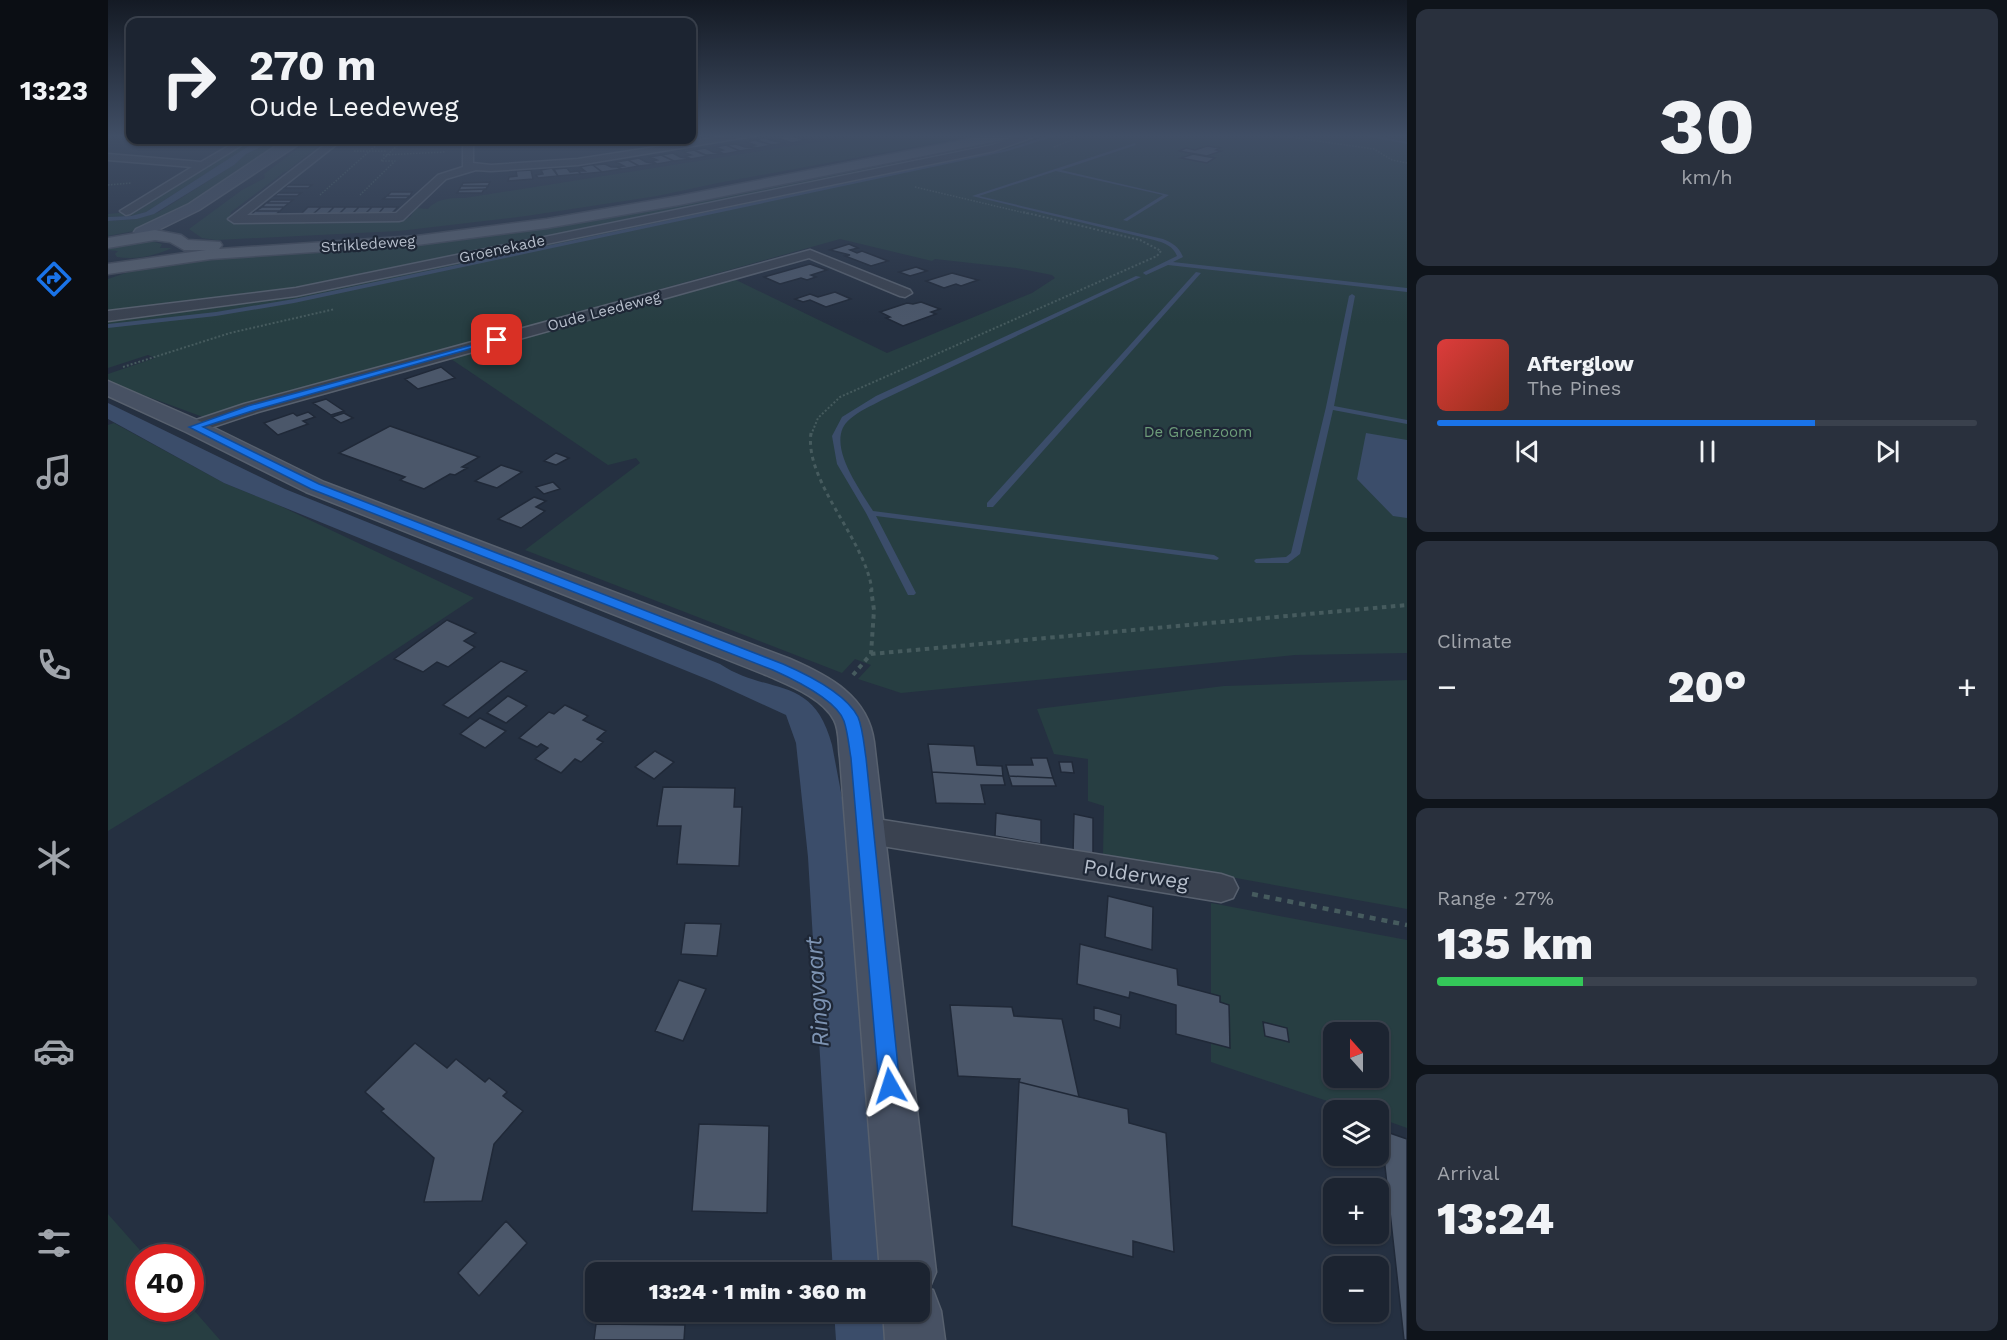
<!DOCTYPE html>
<html lang="en">
<head>
<meta charset="utf-8">
<style>
  :root { --surface:#1c2431; --page:#29303d; --text:#f1f3f6; --muted:#a0a4ab; --line:#3a414d; --accent:#1a73e8 }
  body { margin:0; font-family:"Work Sans",sans-serif; background:var(--page); color:var(--text); height:100vh; display:flex; flex-direction:column; font-size:22px; white-space:nowrap }
  * { box-sizing:border-box; margin:0 }
  p { font-size:20px; color:var(--muted) }
  .icon { flex:none; width:33px; height:33px; fill:none; stroke:currentColor; stroke-width:2; stroke-linecap:round; stroke-linejoin:round }
  .map { position:relative; flex:1; overflow:hidden }
  .sheet { display:flex; flex-direction:column; gap:9px; padding:9px; background:#0f141b; width:600px }
  .sheet>* { flex:none }
  .hud { position:absolute; left:18px; top:18px; width:570px; height:126px; border-radius:12px; box-shadow:0 2px 4px #0004,0 0 0 2px var(--line); background:#1c2431; color:var(--text); overflow:hidden }
  .needle { width:39px; rotate:339deg }
  .fabs { position:absolute; left:1215px; top:1022px; display:grid; gap:12px }
  .fabs a { display:grid; place-items:center; width:66px; height:66px; border-radius:12px; background:var(--surface); box-shadow:0 2px 4px #0004,0 0 0 2px var(--line); font-size:30px }
  .speed { position:absolute; left:18px; top:1244px; display:flex; gap:12px; font-size:30px; font-weight:700; text-align:center }
  .speed>* { display:grid; place-content:center; width:78px; height:78px; border-radius:50%; background:var(--surface); box-shadow:0 2px 4px #0004,0 0 0 2px var(--line); line-height:1 }
  .speed .limit { border:9px solid #d22; background:#fff; color:#111 }
  .pin { position:absolute; display:grid; place-items:center; width:51px; height:51px; color:#fff; margin:-26px; border-radius:12px; box-shadow:0 3px 9px #0006 }
  .me { position:absolute; width:66px; margin:-33px; rotate:354deg; stroke-linejoin:round; filter:drop-shadow(0 0 4px #0008) }
  .turn { display:flex; align-items:center; gap:21px; height:126px; padding:0 24px; font-size:27px }
  .turn .icon { width:78px; height:78px; stroke-width:2.5 }
  .turn b { display:block; font-size:42px; line-height:51px }
  .big { font-size:45px; font-weight:800; line-height:1.1 }
  .sheet .card { flex:1; display:flex; flex-direction:column; justify-content:center; gap:9px; min-width:0; padding:0 21px; border-radius:12px; background:var(--page) }
  .sheet .dial { align-items:center; gap:0 }
  .dial b { font-size:78px; line-height:1 }
  .song { display:flex; align-items:center; gap:18px }
  .cover { width:72px; height:72px; border-radius:9px; background:linear-gradient(135deg,hsl(0 70% 55%),hsl(10 70% 35%)) }
  .played { height:6px; border-radius:3px; background:linear-gradient(90deg,var(--accent) 70%,var(--line) 70%) }
  .keys { display:flex; justify-content:space-around; direction:ltr }
  .heat { display:flex; justify-content:space-between; align-items:center; font-size:33px; direction:ltr }
  .charge { height:9px; border-radius:4px; background:linear-gradient(90deg,#34c759 27%,var(--line) 0) }
  .trip { position:absolute; left:477px; top:1262px; width:345px; height:60px; border-radius:12px; background:var(--surface); box-shadow:0 2px 4px #0004,0 0 0 2px var(--line); font-weight:800; line-height:60px; text-align:center }
  main { display:flex; flex:1; min-height:0 }
  .menu { display:flex; flex-direction:column; width:108px; justify-content:space-around; align-items:center; background:#0b0e14; color:var(--muted) }
  .menu .icon { width:42px; height:42px }
  .menu .current { color:var(--accent) }
  .menu b { font-size:27px; color:var(--text) }
  .map>svg:first-child { display:block }
  .green { fill:#273e42; fill-rule:evenodd }
  .water { fill:#3b4d6a }
  .lines { fill:none; stroke-linecap:round; stroke-linejoin:round }
  .stream { fill:#3b4d6a; fill-rule:evenodd }
  .building { fill:#4b576a; stroke:#202938; stroke-width:1.5 }
  .street-casing { stroke:#57606e; stroke-width:3 }
  .secondary-casing { stroke:#57606e; stroke-width:3 }
  .primary-casing { stroke:#434b5a; stroke-width:3 }
  .path-far4 { stroke:#465b5e; stroke-width:1.5; stroke-dasharray:1.5 1.5; stroke-linecap:butt }
  .path-far3 { stroke:#465b5e; stroke-width:2; stroke-dasharray:2 2; stroke-linecap:butt }
  .path-far2 { stroke:#465b5e; stroke-width:3; stroke-dasharray:4 4; stroke-linecap:butt }
  .path-far1 { stroke:#465b5e; stroke-width:4; stroke-dasharray:4.5 4.5; stroke-linecap:butt }
  .path { stroke:#465b5e; stroke-width:4.5; stroke-dasharray:6 6; stroke-linecap:butt }
  .street { fill:#3a4250; fill-rule:evenodd }
  .secondary { fill:#475163; fill-rule:evenodd }
  .primary { fill:#586170; fill-rule:evenodd }
  .route { fill:#1a73e8; stroke:#114b97; stroke-width:1.5 }
  .labels { text-anchor:middle; dominant-baseline:central; stroke-width:4.5; stroke-linejoin:round; paint-order:stroke }
  .far-street-label { font-size:15px; fill:#b6becb; stroke:#1e2736 }
  .far-park-label { font-size:15px; fill:#6d9c79; stroke:#1e2736 }
  .near-street-label { font-size:21px; fill:#b6becb; stroke:#1e2736 }
  .near-water-label { font-size:24px; font-style:italic; fill:#7d93b2; stroke:#1e2736 }
</style>
</head>
<body>
<main>
<nav class="menu">
<b>13:23</b>
<svg class="icon current" aria-label="directions" viewBox="0 0 24 24"><path d="M12 3l9 9-9 9-9-9zM9 14v-3h6M13 9l2 2-2 2"/></svg>
<svg class="icon" aria-label="music" viewBox="0 0 24 24"><path d="M9 18V5l10-2v13"/><circle cx="6" cy="18" r="3"/><circle cx="16" cy="16" r="3"/></svg>
<svg class="icon" aria-label="phone" viewBox="0 0 24 24"><path d="M5 4h4l2 5-3 2q2 4 5 5l2-3 5 2v4C11 20 4 13 5 4z"/></svg>
<svg class="icon" aria-label="climate" viewBox="0 0 24 24"><path d="M12 3v18M4 7l16 10M4 17L20 7"/></svg>
<svg class="icon" aria-label="car" viewBox="0 0 24 24"><path d="M5 17H2v-5l4-1 3-4h7l3 4 3 1v5h-3M9 17h6M6 11h13"/><circle cx="7" cy="17" r="2"/><circle cx="17" cy="17" r="2"/></svg>
<svg class="icon" aria-label="filters" viewBox="0 0 24 24"><path d="M4 7h16M4 17h16"/><circle cx="9" cy="7" r="2"/><circle cx="15" cy="17" r="2"/></svg>
</nav>
<div class="map">
<svg width="1299" height="1340" viewBox="0 0 1299 1340">
  <rect width="100%" height="100%" fill="#253041"/>
  <path class="green" d="M754,135H871L610,183L549,196L418,216L291,231L108,240L94,238L81,229L134,190L157,178L156,174L196,144L197,140H219L205,150L209,151L201,153L180,170H183L176,172L123,212L122,219L142,221L139,224H188L192,220H199L197,224L240,223L243,220H292L302,217L308,208L320,209C329,198 344,198 357,198Z
    M906,135H919L897,143L200,286L0,312V279L26,270L97,257L222,251L364,237Z
    M931,135H960L963,138L971,135H1299V653L1187,655L793,693L750,679L763,665L747,659L734,673L417,550L532,463L528,458L500,465L343,359L626,279L779,353L924,293L947,278L944,275L908,268L827,259L824,261L732,239L95,417L0,382V374L47,358L40,355L0,368V320L113,307L175,297L898,146Z
    M142,140H150L38,212L23,216L0,217V214L30,211Z
    M163,140H181L72,210L31,230L0,236V221L29,219L51,212L126,165L138,154L161,143Z
    M39,240L54,244L52,248H64C46,256 28,260 9,257L7,254L10,251L0,250L13,244Z
    M6,423L116,483L168,504L366,598L178,722L0,831V425Z
    M1299,680V909L995,854L996,806L980,801V759L946,754L929,709L1116,686Z
    M1103,903L1299,940V1128L1271,1118L1270,1110H1246L1103,1062ZM1226,1032H1270V1077H1226Z
    M0,1214L38,1257H32V1308L83,1307L112,1340H0Z"/>
  <path class="water" d="M150,140H163L161,143L138,154L126,165L46,214L29,219L0,221V217L23,216L38,212Z
    M0,403L177,489L612,664C660,696 705,673 724,745L744,850L774,1272H725L700,857L688,743L678,715L606,682L116,483L0,419Z
    M1258,433L1299,440V518L1285,516L1249,479Z
    M726,1311H778L781,1340H728Z"/>
  <g class="lines">
    <path class="stream" d="M943,135H950L900,151L186,303L108,316L0,328V324L108,312L186,299L899,149Z
      M1253,135H1263L1299,142V144Z
      M1027,143L1028,145L953,170L1061,195L1019,221L1015,220L1055,195L948,171L871,196L1055,239C1065,243 1071,247 1075,257L1065,262L1299,288V292L1060,265L1038,275L1035,273L1036,272L1069,256C1065,246 1057,243 1046,240L864,196Z
      M1088,272L1093,273L885,507H879V503Z
      M1028,276L1033,277L774,400C763,406 751,411 742,419C715,441 752,489 765,511L1106,555L1111,558L1109,560L768,516L808,593L806,595H800L758,513L729,464L724,436L734,417L768,396Z
      M1244,294L1247,296L1226,406L1299,420V424L1225,410L1192,554L1180,563H1148L1146,561L1148,559L1178,557L1183,553L1218,407L1241,296Z"/>
  </g>
  <path class="building" d="M681,135L697,140L684,143L668,137Z
    M657,138L666,141L678,143L664,145L647,140Z
    M647,140L664,145L649,148L642,146L647,145L638,142Z
    M628,144L637,147L649,148L632,151L618,145Z
    M618,145L632,151L616,154L610,151L615,150L607,147Z
    M1099,146L1112,148L1108,150L1113,151L1099,156L1071,151L1078,148L1087,150Z
    M597,148L605,152L616,154L598,155L600,156L586,150Z
    M586,150L592,153L600,156L583,159L577,156L583,155L575,152Z
    M565,153L572,157L583,159L566,161L553,155Z
    M1085,154L1107,158L1099,163L1073,158Z
    M553,155L566,161L549,164L544,161L549,160L542,157Z
    M531,158L538,162L549,164L531,166L520,160Z
    M520,160L531,166L514,169L509,167L516,166L508,162Z
    M497,164L503,167H509L514,169L494,172L485,165Z
    M482,165H485L494,172L473,174L470,171H477L472,167Z
    M444,168L450,176L430,178L428,175L435,174L433,170Z
    M459,168L462,172L470,171L473,174L450,176L446,169Z
    M423,170L425,179L400,181L401,177L409,176L408,171Z
    M382,182L380,186H353L355,183Z
    M180,185H204L200,188H176Z
    M353,186H380L378,189L351,190Z
    M376,189L374,193H349L351,190L378,189Z
    M283,192H304L302,196H279Z
    M170,193H193L189,196H166Z
    M279,196H302L298,199H275Z
    M163,200H185L181,203H158Z
    M158,203H181L176,207H154Z
    M154,207H176L172,211H147Z
    M200,207H213L205,214L192,215Z
    M213,207H226L219,214H205Z
    M226,207H238L231,214H219Z
    M238,207H251L244,214H231Z
    M251,207H264L257,214H244Z
    M264,207H276L270,214H257Z
    M276,207H290L283,214H270Z
    M147,211H172L167,215H143Z
    M741,244L750,248L742,250L749,253L754,251L780,261L763,266L737,256L742,255L722,250Z
    M702,264L719,270L703,275L708,277L699,280L693,278L672,284L656,277Z
    M808,267L819,271L802,276L791,272Z
    M844,273L870,280L853,286L848,284L836,288L818,281Z
    M727,292L743,299L718,307L702,300L695,302L687,299L702,294L710,297Z
    M813,302L832,309L823,312L828,314L795,326L778,318L782,317L772,312L799,303L805,304Z
    M333,367L347,378L310,389L297,379Z
    M218,399L236,411L223,415L205,403Z
    M200,412L207,417L195,421L200,424L170,435L156,423L185,413L189,416Z
    M236,413L245,418L233,423L224,417Z
    M282,426L371,457L354,467L359,468L347,475L342,474L316,489L292,480L297,477L231,453Z
    M448,453L461,458L448,465L436,461Z
    M393,465L414,472L389,488L367,481Z
    M445,482L452,489L436,494L428,487Z
    M426,497L438,501L428,507L437,511L413,528L390,519Z
    M339,620L368,633L356,641L367,647L340,667L329,662L315,672L286,659Z
    M393,661L419,671L360,718L335,705Z
    M400,696L419,706L398,723L379,713Z
    M457,705L480,716L475,720L498,731L489,739L495,742L473,762L467,759L453,773L427,759L440,748L433,744L429,747L411,738L441,712L446,714Z
    M372,718L398,731L377,748L352,734Z
    M820,744L866,746L869,765L894,766L895,776L824,772Z
    M547,751L566,762L546,779L527,767Z
    M923,758H939L945,778L901,776L898,765H925Z
    M951,762H964L966,773L953,772Z
    M824,772L895,776L897,785H873L877,804L828,803Z
    M901,776L945,778L948,786H904Z
    M555,787L627,788L626,807H634L631,866L569,864L573,826H549Z
    M888,813L933,820V844L887,836Z
    M966,814L985,818V858L965,854Z
    M1000,896L1045,907L1044,950L997,937Z
    M577,923L613,924L609,956L573,954Z
    M972,944L1069,969L1070,985L1112,996V1002L1121,1005L1122,1048L1068,1034V1005L1022,992L1021,998L969,984Z
    M571,980L598,989L575,1041L547,1031Z
    M842,1005L904,1007L906,1016L954,1019L971,1097L911,1082L912,1079L850,1076Z
    M986,1007L1013,1015L1012,1028L986,1020Z
    M1155,1022L1179,1028L1181,1042L1157,1036Z
    M307,1043L339,1068L348,1059L377,1082L381,1078L399,1092L395,1096L415,1111L386,1144L374,1201L316,1202L326,1158L273,1111L276,1109L257,1092Z
    M911,1082L1020,1109L1021,1123L1058,1133L1066,1252L1025,1241V1257L904,1226Z
    M591,1124L661,1126L659,1213L584,1211Z
    M1273,1130L1299,1139V1340H1296Z
    M398,1221L419,1243L371,1296L350,1273Z
    M488,1324L577,1325L576,1340H486Z"/>
  <g class="lines">
    <defs>
      <path id="street" d="M625,135H651L470,165L383,171L368,170L338,179L295,220L291,221L126,223L120,219L223,140H234L139,215L288,213L330,175L355,167V140H365V163L383,165L470,159Z
        M915,135H931L886,151L188,296L0,321V311L188,288L884,145Z
        M131,140H142L22,214L18,215L12,211L84,167L0,160V154L93,162Z
        M702,250L802,290L804,293L797,297L792,296L701,258L150,412L93,431H79L76,427L79,423L136,404Z
        M756,817L1113,874L1125,878L1130,888L1125,898L1113,902L756,843L745,839L740,830L745,821Z"/>
      <path id="secondary" d="M182,140H197L91,210L40,235H28L26,232L28,229L81,204L168,146Z
        M0,381L94,422L216,482L682,659C721,676 760,696 766,742L828,1272L821,1289L825,1290L833,1311L837,1340H777L775,1311H812V1272H772L732,758C730,746 732,731 726,720C714,697 680,685 658,675L198,492L78,432L0,396Z"/>
      <path id="primary" d="M880,135H906L900,139L571,205L439,228L309,245L103,259L0,274V264L98,250H76L62,242L47,240L0,248V238L47,230L73,235L80,240L112,242L114,245L111,249L309,236L439,219L571,196Z"/>
    </defs>
    <use href="#street" class="street-casing"/>
    <use href="#secondary" class="secondary-casing"/>
    <use href="#primary" class="primary-casing"/>
    <path class="path-far4" d="M1167,135L1266,149L1284,160L1299,163
      M946,147L966,139L967,135
      M246,151H278
      M275,155L337,152
      M0,185L23,183
      M807,187L921,214
      M212,195L274,140
      M252,195L287,161H273L295,140"/>
    <path class="path-far3" d="M15,367L122,333L227,309
      M703,435L710,418L732,397L1049,256L1053,251L1032,240L915,212"/>
    <path class="path-far2" d="M703,433C696,481 757,539 764,590"/>
    <path class="path-far1" d="M763,654L1299,605
      M745,675L763,654L766,610L763,589"/>
    <path class="path" d="M1144,894L1299,925"/>
    <use href="#street" class="street"/>
    <use href="#secondary" class="secondary"/>
    <use href="#primary" class="primary"/>
  </g>
  <linearGradient id="sky" x2="0" y2="1"><stop stop-color="#141a24"/><stop offset="0.42" stop-color="#404e65"/><stop offset="1" stop-color="#404e65" stop-opacity="0"/></linearGradient>
  <rect width="1299" height="323" fill="url(#sky)"/>
  <path class="route" d="M386,339L393,340L147,410L95,427L211,484L675,664C698,674 738,693 750,717C755,729 756,746 758,758L792,1086L789,1093L782,1096L774,1093L771,1086L743,758C741,747 740,733 736,721C728,699 685,679 665,670L203,489L81,427L140,406Z"/>
  <g class="labels">
    <g class="far-street-label">
      <text transform="translate(260 244) rotate(-4)">Strikledeweg</text>
      <text transform="translate(394 249) rotate(-12)">Groenekade</text>
      <text transform="translate(496 311) rotate(-15)">Oude Leedeweg</text>
    </g>
    <g class="far-park-label">
      <text x="1090" y="432">De Groenzoom</text>
    </g>
    <g class="near-street-label">
      <text transform="translate(1028 874) rotate(9)">Polderweg</text>
    </g>
    <g class="near-water-label">
      <text transform="translate(709 992) rotate(-94)">Ringvaart</text>
    </g>
  </g>
</svg>
<div class="fabs">
<a><svg class="needle" viewBox="-14 -14 28 28"><path d="M0-13l5 13h-10z" fill="#e53935"/><path d="M0 13l5-13h-10z" fill="#a0a4ab"/></svg></a>
<a><svg class="icon" aria-label="layers" viewBox="0 0 24 24"><path d="M12 4l9 5-9 5-9-5zM3 14l9 5 9-5"/></svg></a>
<a>+</a>
<a>−</a>
</div>
<div class="speed"><div class="limit">40</div></div>
<div class="pin" style="left:389px;top:340px;background:#d93025"><svg class="icon" aria-label="arrive" viewBox="0 0 24 24"><path d="M6 21V4h12l-3 4 3 4H6"/></svg></div>
<svg class="me" style="left:782px;top:1086px" viewBox="-20 -20 40 40"><path d="M0-17L14 15 0 8-14 15z" fill="#1a73e8" stroke="#fff" stroke-width="4"/></svg>
<div class="trip">13:24 · 1 min · 360 m</div>
<div class="hud">
<div class="turn"><svg class="icon" aria-label="right" viewBox="0 0 24 24"><path d="M7 20v-9h11M14 6l5 5-5 5"/></svg><div><b>270 m</b>Oude Leedeweg</div></div>
</div>
</div>
<section class="sheet">
<div class="card dial"><b>30</b><p>km/h</p></div>
<div class="card">
<div class="song"><i class="cover"></i><div><b>Afterglow</b><p>The Pines</p></div></div>
<div class="played"></div>
<div class="keys"><svg class="icon" aria-label="previous" viewBox="0 0 24 24"><path d="M18 5L8 12l10 7zM5 5v14"/></svg><svg class="icon" aria-label="pause" viewBox="0 0 24 24"><path d="M8 5v14M16 5v14"/></svg><svg class="icon" aria-label="next" viewBox="0 0 24 24"><path d="M6 5l10 7-10 7zM19 5v14"/></svg></div>
</div>
<div class="card"><p>Climate</p>
<div class="heat"><a>−</a><b class="big">20°</b><a>+</a></div>
</div>
<div class="card"><p>Range · 27%</p><b class="big">135 km</b><div class="charge"></div></div>
<div class="card"><p>Arrival</p><b class="big">13:24</b></div>
</section>
</main>
</body>
</html>
